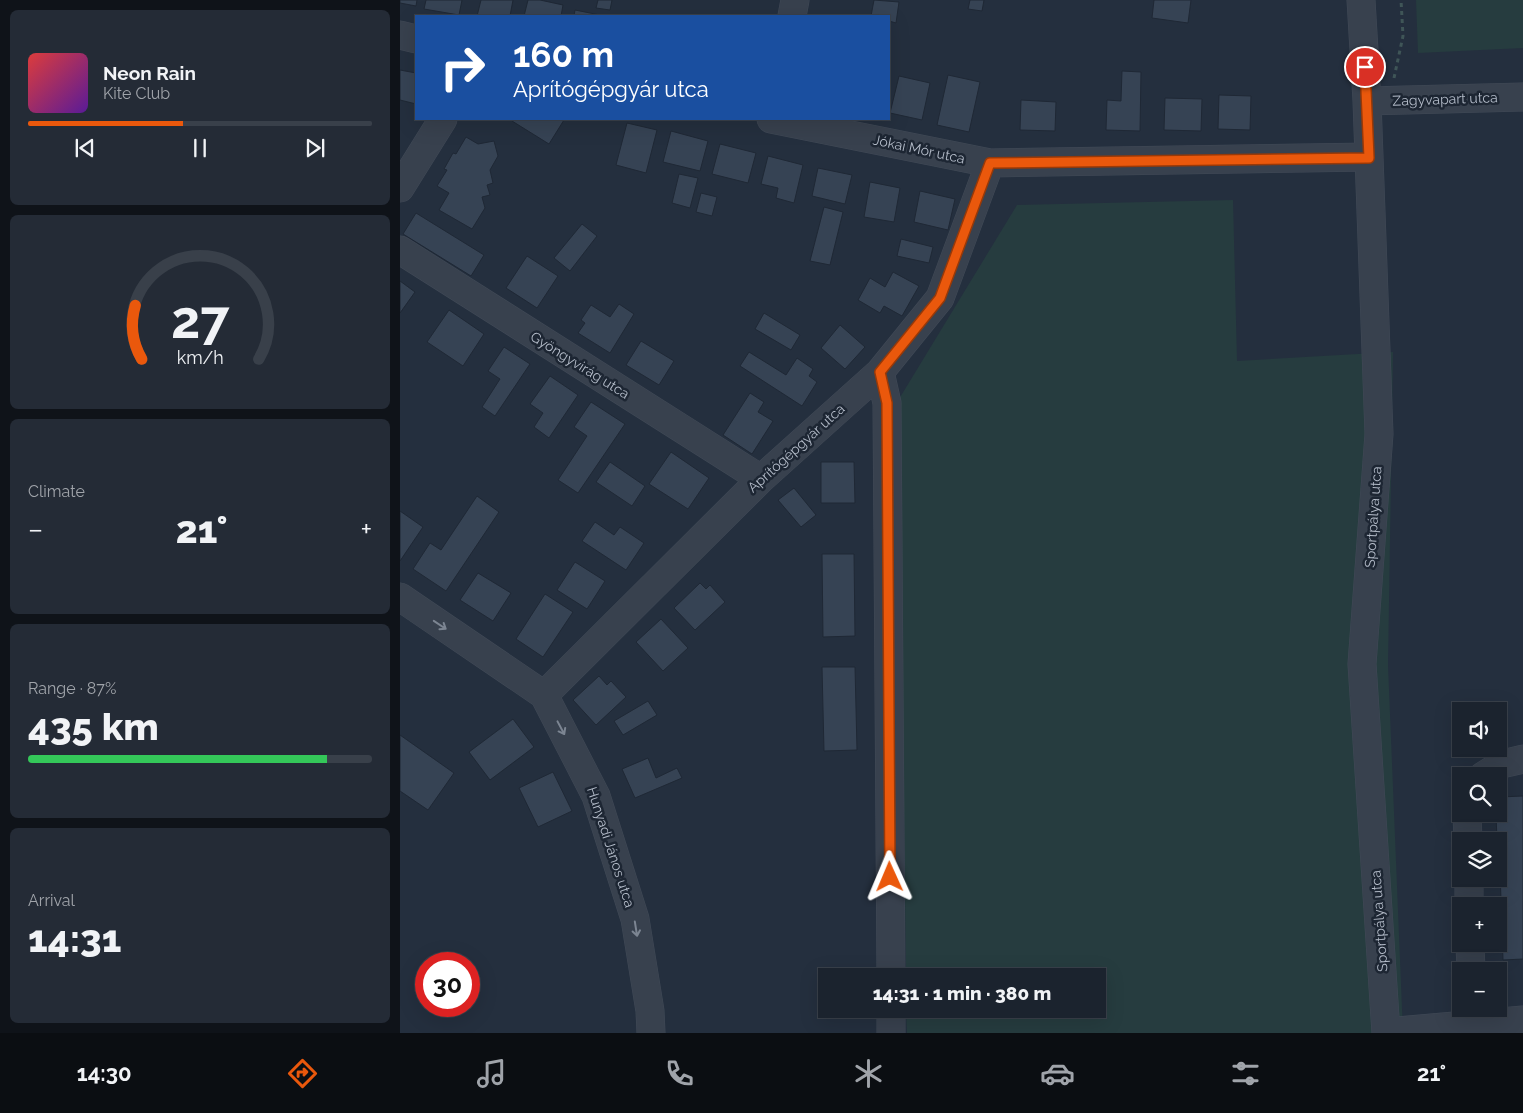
<!DOCTYPE html>
<html lang="en">
<head>
<meta charset="utf-8">
<style>
  :root { --surface:#1b232e; --page:#242b36; --text:#f1f3f6; --muted:#a0a4aa; --line:#39404a; --accent:#ea580c }
  body { margin:0; font-family:Raleway,sans-serif; background:var(--page); color:var(--text); height:100vh; display:flex; flex-direction:column; font-size:19px; white-space:nowrap }
  * { box-sizing:border-box; margin:0 }
  p { font-size:16px; color:var(--muted) }
  .icon { flex:none; width:28px; height:28px; fill:none; stroke:currentColor; stroke-width:2; stroke-linecap:round; stroke-linejoin:round }
  .map { position:relative; flex:1; overflow:hidden }
  .details { display:flex; flex-direction:column; gap:10px; padding:10px; background:#0f1319; width:400px }
  .details>* { flex:none }
  .top-card { position:absolute; left:15px; top:15px; width:475px; height:105px; border-radius:0px; box-shadow:0 5px 20px #0002,0 0 0 1px var(--line); background:#1a4fa0; color:#fff; overflow:hidden }
  .tools { position:absolute; left:1052px; top:702px; display:grid; gap:10px }
  .tools a { display:grid; place-items:center; width:55px; height:55px; border-radius:0px; background:var(--surface); box-shadow:0 5px 20px #0002,0 0 0 1px var(--line); font-size:25px }
  .speed { position:absolute; left:15px; top:952px; display:flex; gap:10px; font-size:25px; font-weight:700; text-align:center }
  .speed>* { display:grid; place-content:center; width:65px; height:65px; border-radius:50%; background:var(--surface); box-shadow:0 5px 20px #0002,0 0 0 1px var(--line); line-height:1 }
  .speed .limit { border:8px solid #d22; background:#fff; color:#111 }
  .pin { position:absolute; display:grid; place-items:center; width:42px; height:42px; color:#fff; margin:-21px; border:2px solid #fff; border-radius:50%; box-shadow:0 1px 5px #0007 }
  .me { position:absolute; width:55px; margin:-28px; rotate:359deg; stroke-linejoin:round; filter:drop-shadow(0 0 4px #0008) }
  .turn { display:flex; align-items:center; gap:18px; height:105px; padding:0 15px; font-size:22px }
  .turn .icon { width:65px; height:65px; stroke-width:2.5 }
  .turn b { display:block; font-size:35px; line-height:42px }
  .big { font-size:38px; font-weight:800; line-height:1.1 }
  .details .tile { flex:1; display:flex; flex-direction:column; justify-content:center; gap:8px; min-width:0; padding:0 18px; border-radius:8px; background:var(--page) }
  .details .dial { align-items:center; gap:0 }
  .dial svg { height:130px; overflow:visible; fill:none; stroke:var(--line); stroke-width:7; stroke-linecap:round; text-anchor:middle }
  .dial text { fill:var(--text); stroke:none }
  .song { display:flex; align-items:center; gap:15px }
  .cover { width:60px; height:60px; border-radius:8px; background:linear-gradient(135deg,hsl(0 70% 55%),hsl(270 70% 35%)) }
  .played { height:5px; border-radius:2px; background:linear-gradient(90deg,var(--accent) 45%,var(--line) 45%) }
  .keys { display:flex; justify-content:space-around; direction:ltr }
  .heat { display:flex; justify-content:space-between; align-items:center; font-size:28px; direction:ltr }
  .charge { height:8px; border-radius:4px; background:linear-gradient(90deg,#34c759 87%,var(--line) 0) }
  .trip { position:absolute; left:418px; top:968px; width:288px; height:50px; border-radius:0px; background:var(--surface); box-shadow:0 5px 20px #0002,0 0 0 1px var(--line); font-weight:800; line-height:50px; text-align:center }
  .tabs { display:flex; height:80px; justify-content:space-around; align-items:center; background:#0b0e12; color:var(--muted) }
  .tabs .icon { width:35px; height:35px }
  .tabs .selected { color:var(--accent) }
  .tabs b { font-size:22px; color:var(--text) }
  main { display:flex; flex:1; min-height:0 }
  .map>svg:first-child { display:block }
  .green { fill:#263c3f }
  .building { fill:#364354; stroke:#1f2835 }
  .lines { fill:none; stroke-linecap:round; stroke-linejoin:round }
  .minor-casing { stroke:#414a57; stroke-width:29 }
  .path { stroke:#3f5557; stroke-width:3; stroke-dasharray:4 4; stroke-linecap:butt }
  .minor { stroke:#38414e; stroke-width:28 }
  .oneway { stroke:#7c8592 }
  .route-casing { stroke:#983908; stroke-width:12 }
  .route { stroke:#ea580c; stroke-width:9 }
  .labels { text-anchor:middle; dominant-baseline:central; stroke-width:5; stroke-linejoin:round; paint-order:stroke }
  .street-label { font-size:14px; fill:#b4bcc9; stroke:#1d2633 }
</style>
</head>
<body>
<main>
<section class="details">
<div class="tile">
<div class="song"><i class="cover"></i><div><b>Neon Rain</b><p>Kite Club</p></div></div>
<div class="played"></div>
<div class="keys"><svg class="icon" aria-label="previous" viewBox="0 0 24 24"><path d="M18 5L8 12l10 7zM5 5v14"/></svg><svg class="icon" aria-label="pause" viewBox="0 0 24 24"><path d="M8 5v14M16 5v14"/></svg><svg class="icon" aria-label="next" viewBox="0 0 24 24"><path d="M6 5l10 7-10 7zM19 5v14"/></svg></div>
</div>
<div class="tile dial"><svg viewBox="0 0 100 80">
<path d="M14 69A42 42 0 1 1 86 69"/>
<path d="M14 69A42 42 0 0 1 10 36" stroke="#ea580c"/>
<text x="50" y="56" font-size="32" font-weight="700">27</text>
<text x="50" y="72" font-size="11">km/h</text>
</svg></div>
<div class="tile"><p>Climate</p>
<div class="heat"><a>−</a><b class="big">21°</b><a>+</a></div>
</div>
<div class="tile"><p>Range · 87%</p><b class="big">435 km</b><div class="charge"></div></div>
<div class="tile"><p>Arrival</p><b class="big">14:31</b></div>
</section>
<div class="map">
<svg width="1123" height="1033" viewBox="0 0 1123 1033">
  <rect width="100%" height="100%" fill="#242f3e"/>
  <path class="green" d="M1016,0H1123V48L1018,53Z
    M833,200L837,361L993,352L988,665L1003,1033H507L506,1009H696V976H506L499,399L617,205Z"/>
  <path class="building" d="M0,0H17L16,6L0,3Z
    M26,0H62L59,15L24,9Z
    M81,0H113L110,16H77Z
    M128,0H140L163,5L161,16H124Z
    M198,0H212L210,10L196,8Z
    M474,0L499,2L496,23L489,21V16H471Z
    M570,0H584L582,11L568,9Z
    M754,0H791L788,23L752,18Z
    M175,10L205,16H174Z
    M0,70L16,73V104L0,100Z
    M722,71L741,72L740,131L706,130L707,100L721,101Z
    M548,75L580,82L569,132L537,125Z
    M499,76L530,83L522,120L490,113Z
    M819,95L851,96L850,130L818,129Z
    M765,98L802,99L801,131L764,130Z
    M621,100L656,102L655,131L620,130Z
    M113,119H162L164,120L149,144L112,121Z
    M227,123L257,130L246,173L216,165Z
    M271,131L308,141L300,171L263,162Z
    M66,137L78,144L94,141L98,156L90,170L93,183L87,185L90,195L82,197L85,208L72,229L39,210L49,193L37,186L47,170L44,169L53,153L56,154Z
    M320,144L356,153L348,183L312,174Z
    M368,156L403,165L394,203L376,198L378,188L361,184Z
    M418,168L452,175L445,204L412,196Z
    M279,174L298,178L290,208L272,203Z
    M470,182L500,188L494,222L464,217Z
    M520,191L555,199L548,230L514,222Z
    M301,193L317,197L312,216L296,212Z
    M424,207L443,212L430,265L410,261Z
    M16,213L84,255L71,276L3,234Z
    M182,224L197,236L170,271L154,258Z
    M501,239L533,247L529,263L497,256Z
    M127,256L158,276L137,308L106,288Z
    M493,272L519,286L502,316L484,306L480,313L458,300L470,278L485,287Z
    M0,281L15,292L0,313Z
    M219,304L234,314L210,353L178,333L185,323L181,320L191,305L210,317Z
    M49,310L84,334L63,366L27,342Z
    M364,313L400,335L391,350L355,329Z
    M440,325L465,347L445,369L421,348Z
    M241,341L274,361L259,385L226,365Z
    M104,347L130,364L95,416L82,407L100,379L88,371Z
    M349,352L386,375L397,358L413,369L409,376L417,382L402,406L340,366Z
    M150,376L178,395L149,438L134,427L143,413L130,404Z
    M350,393L364,402L358,412L373,421L352,454L323,435Z
    M191,402L225,424L178,493L158,480L187,436L174,427Z
    M271,452L309,478L288,509L249,484Z
    M210,462L245,486L232,506L196,482Z
    M421,462H454L455,503H421Z
    M394,488L416,515L401,527L378,500Z
    M77,496L99,512L46,591L13,569L30,543L41,550Z
    M0,511L23,527L0,561Z
    M195,522L214,535L220,527L244,543L226,570L182,541Z
    M422,554H454L455,636L423,637Z
    M175,562L205,581L187,609L157,590Z
    M78,573L111,593L93,621L60,600Z
    M300,583L306,589L310,585L325,602L295,630L274,608Z
    M145,594L173,612L143,657L116,639Z
    M261,619L288,648L263,671L236,642Z
    M422,667H455L457,750L424,751Z
    M199,676L207,685L211,681L226,697L196,725L173,700Z
    M248,701L257,715L223,735L214,721Z
    M113,719L134,747L90,780L69,752Z
    M0,735L54,773L28,810L0,791Z
    M248,758L256,778L277,768L282,778L235,798L222,769Z
    M153,772L172,811L138,827L119,788Z
    M1123,796V959L1103,960L1099,841H1097L1096,814H1099V797Z"/>
  <g class="lines">
    <defs>
      <path id="minor" d="M961,0L967,101L979,434L962,664L986,1033
        M392,16L395,0
        M0,35L16,39
        M967,101L1123,97
        M371,119L590,163L969,157
        M0,188L43,119
        M0,250L361,479
        M480,372L487,403L491,976
        M0,597L144,695L196,796L235,919L250,1011L251,1033
        M144,695L361,479L480,372L540,298L590,163
        M1083,776L1102,764L1123,759
        M1067,814L1068,841
        M1069,879V906
        M1070,944L1071,971
        M491,1009V1033
        M986,1032L1123,1020"/>
    </defs>
    <use href="#minor" class="minor-casing"/>
    <path class="path" d="M994,78L1003,36L1001,0"/>
    <use href="#minor" class="minor"/>
  </g>
  <defs><path id="oneway-shaft" d="M-6 0H5M1.5-3L5.5 0L1.5 3" fill="none" stroke-width="1.6" stroke-linecap="round" stroke-linejoin="round" transform="scale(1.25)"/></defs>
  <g class="oneway">
    <use href="#oneway-shaft" transform="translate(40 625) rotate(34)"/>
    <use href="#oneway-shaft" transform="translate(161 728) rotate(62)"/>
    <use href="#oneway-shaft" transform="translate(236 929) rotate(81)"/>
  </g>
  <g class="lines">
    <defs>
      <path id="route" d="M490,877L487,403L480,372L540,298L590,163L969,158L965,67"/>
    </defs>
    <use href="#route" class="route-casing"/>
    <use href="#route" class="route"/>
  </g>
  <g class="labels">
    <g class="street-label">
      <text transform="translate(1045 99) rotate(-2)">Zagyvapart utca</text>
      <text transform="translate(519 149) rotate(12)">Jókai Mór utca</text>
      <text transform="translate(180 365) rotate(32)">Gyöngyvirág utca</text>
      <text transform="translate(396 448) rotate(-42)">Aprítógépgyár utca</text>
      <text transform="translate(973 517) rotate(-86)">Sportpálya utca</text>
      <text transform="translate(211 847) rotate(72)">Hunyadi János utca</text>
      <text transform="translate(979 921) rotate(-94)">Sportpálya utca</text>
    </g>
  </g>
</svg>
<div class="tools">
<a><svg class="icon" aria-label="sound" viewBox="0 0 24 24"><path d="M4 9h4l5-4v14l-5-4H4zM17 9q2 3 0 6"/></svg></a>
<a><svg class="icon" aria-label="search" viewBox="0 0 24 24"><circle cx="10" cy="10" r="6"/><path d="M15 15l6 6"/></svg></a>
<a><svg class="icon" aria-label="layers" viewBox="0 0 24 24"><path d="M12 4l9 5-9 5-9-5zM3 14l9 5 9-5"/></svg></a>
<a>+</a>
<a>−</a>
</div>
<div class="speed"><div class="limit">30</div></div>
<div class="pin" style="left:965px;top:67px;background:#d93025"><svg class="icon" aria-label="arrive" viewBox="0 0 24 24"><path d="M6 21V4h12l-3 4 3 4H6"/></svg></div>
<svg class="me" style="left:490px;top:877px" viewBox="-20 -20 40 40"><path d="M0-17L14 15 0 8-14 15z" fill="#ea580c" stroke="#fff" stroke-width="4"/></svg>
<div class="trip">14:31 · 1 min · 380 m</div>
<div class="top-card">
<div class="turn"><svg class="icon" aria-label="right" viewBox="0 0 24 24"><path d="M7 20v-9h11M14 6l5 5-5 5"/></svg><div><b>160 m</b>Aprítógépgyár utca</div></div>
</div>
</div>
</main>
<nav class="tabs">
<b>14:30</b>
<svg class="icon selected" aria-label="directions" viewBox="0 0 24 24"><path d="M12 3l9 9-9 9-9-9zM9 14v-3h6M13 9l2 2-2 2"/></svg>
<svg class="icon" aria-label="music" viewBox="0 0 24 24"><path d="M9 18V5l10-2v13"/><circle cx="6" cy="18" r="3"/><circle cx="16" cy="16" r="3"/></svg>
<svg class="icon" aria-label="phone" viewBox="0 0 24 24"><path d="M5 4h4l2 5-3 2q2 4 5 5l2-3 5 2v4C11 20 4 13 5 4z"/></svg>
<svg class="icon" aria-label="climate" viewBox="0 0 24 24"><path d="M12 3v18M4 7l16 10M4 17L20 7"/></svg>
<svg class="icon" aria-label="car" viewBox="0 0 24 24"><path d="M5 17H2v-5l4-1 3-4h7l3 4 3 1v5h-3M9 17h6M6 11h13"/><circle cx="7" cy="17" r="2"/><circle cx="17" cy="17" r="2"/></svg>
<svg class="icon" aria-label="filters" viewBox="0 0 24 24"><path d="M4 7h16M4 17h16"/><circle cx="9" cy="7" r="2"/><circle cx="15" cy="17" r="2"/></svg>
<b>21°</b>
</nav>
</body>
</html>
